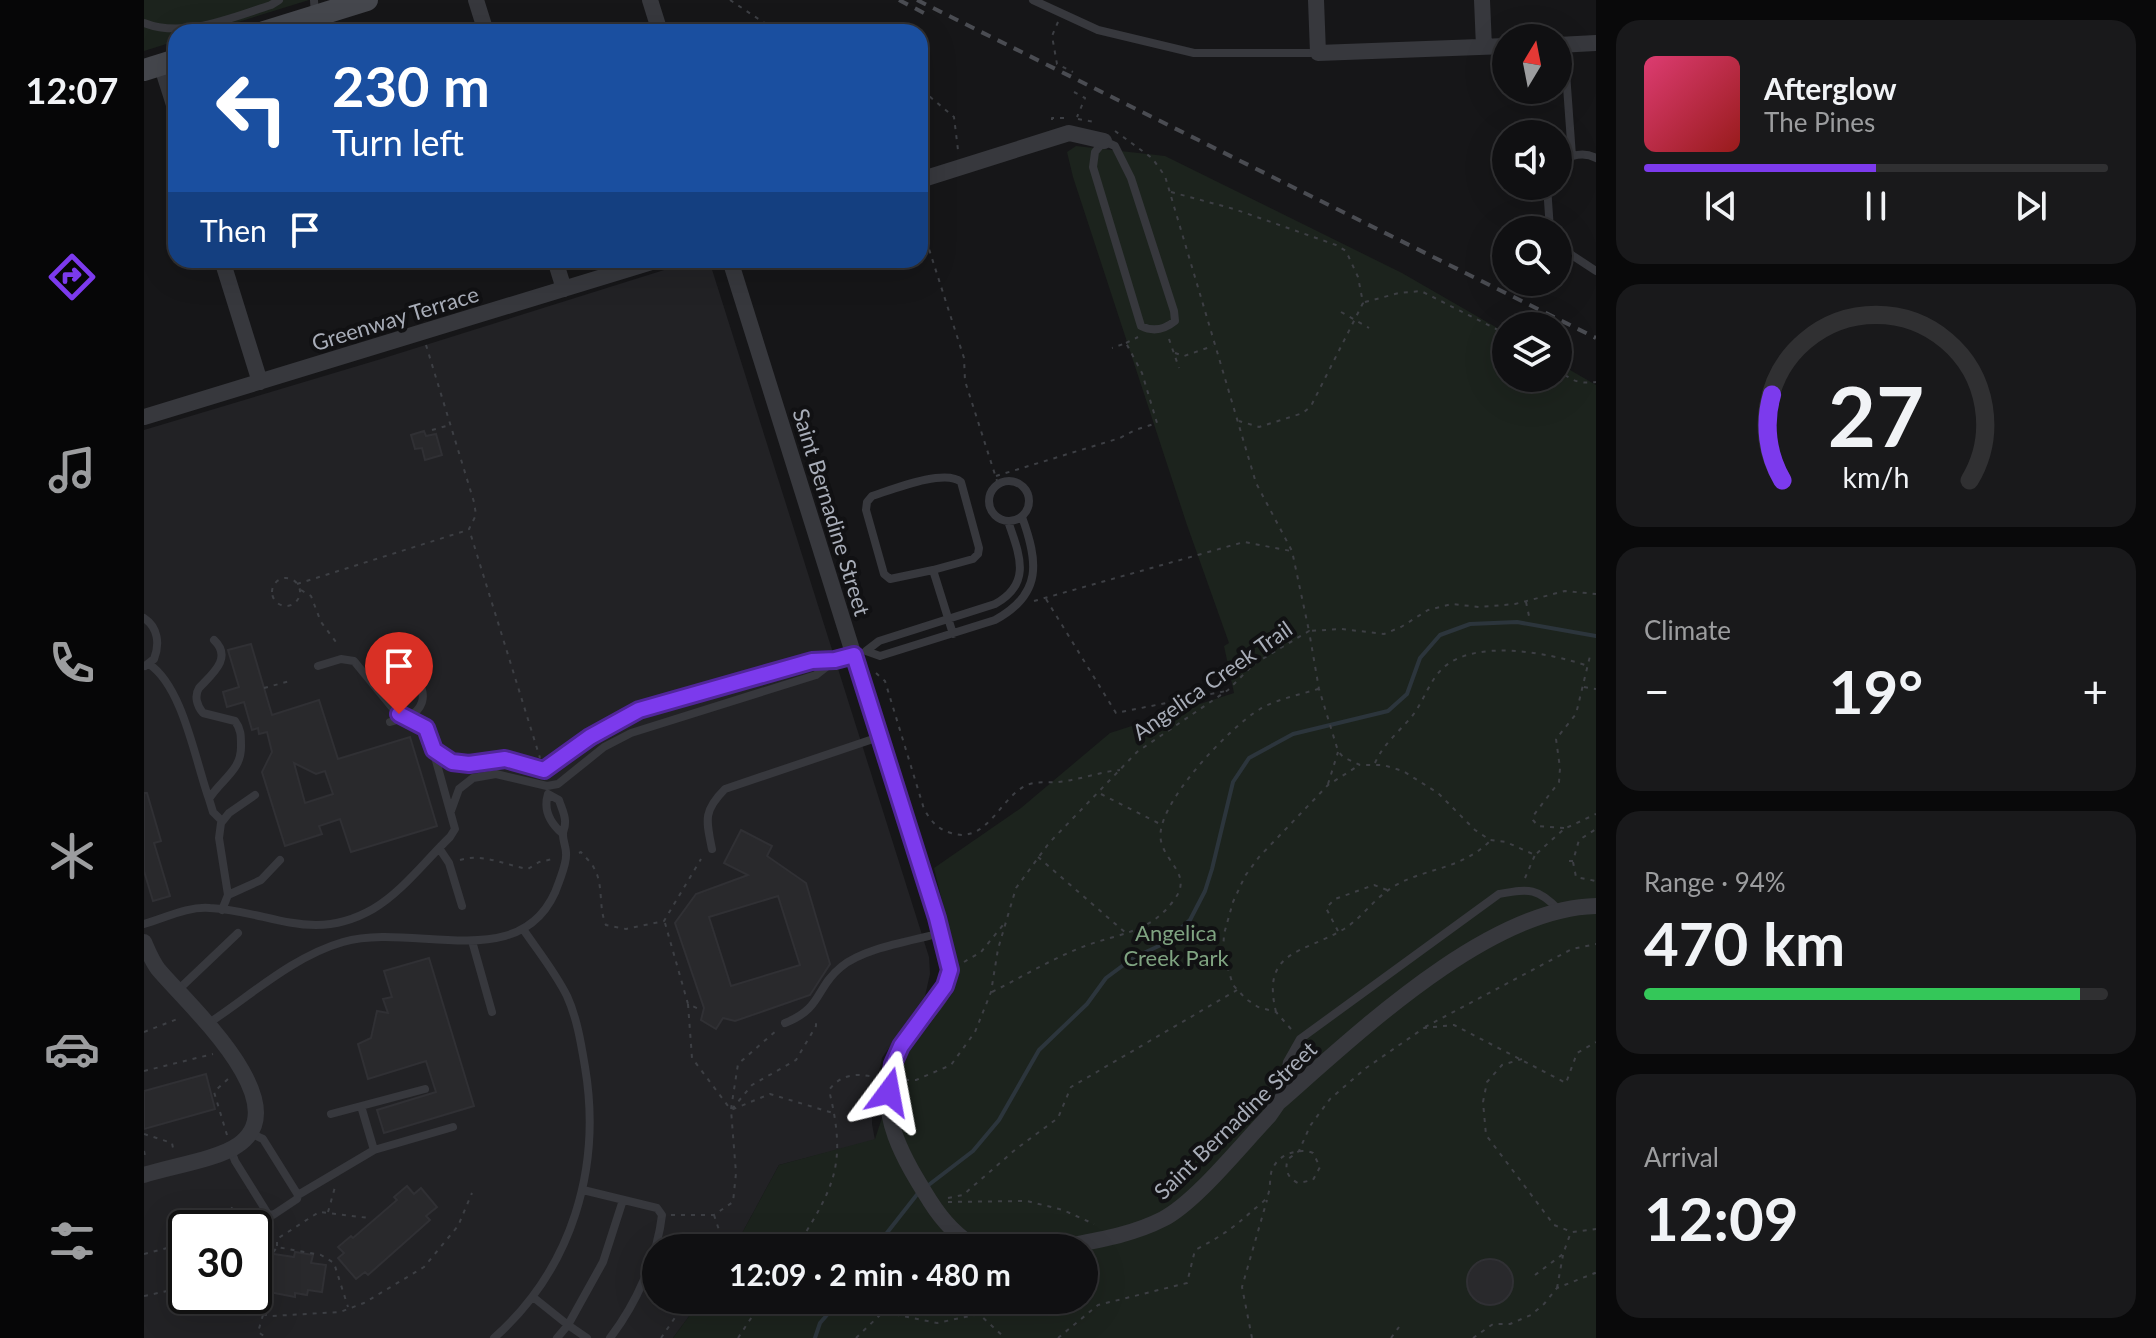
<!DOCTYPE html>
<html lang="en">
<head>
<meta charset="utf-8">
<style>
  :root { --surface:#101012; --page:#19191b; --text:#f1f3f6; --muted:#9c9d9f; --line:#303032; --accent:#7c3aed }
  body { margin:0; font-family:Lato,sans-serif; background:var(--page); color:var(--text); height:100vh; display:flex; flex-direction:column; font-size:30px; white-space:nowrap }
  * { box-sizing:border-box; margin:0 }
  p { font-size:26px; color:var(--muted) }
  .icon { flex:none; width:44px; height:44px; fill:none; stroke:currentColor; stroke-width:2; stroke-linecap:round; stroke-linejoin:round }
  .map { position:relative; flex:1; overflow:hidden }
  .drawer { display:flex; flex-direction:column; gap:20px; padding:20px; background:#09090a; width:560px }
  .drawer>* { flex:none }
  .hud { position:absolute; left:24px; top:24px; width:760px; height:244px; border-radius:24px; box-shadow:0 8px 32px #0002,0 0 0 2px var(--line); background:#1a4fa0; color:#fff; overflow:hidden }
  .needle { width:52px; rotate:10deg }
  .tools { position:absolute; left:1348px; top:24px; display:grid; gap:16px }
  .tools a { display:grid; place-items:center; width:80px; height:80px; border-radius:50%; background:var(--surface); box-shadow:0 8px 32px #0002,0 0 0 2px var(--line); font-size:40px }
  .speed { position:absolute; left:24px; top:1210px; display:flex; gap:16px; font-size:40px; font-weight:700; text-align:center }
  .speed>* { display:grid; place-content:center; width:104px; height:104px; border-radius:50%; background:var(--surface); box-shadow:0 8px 32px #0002,0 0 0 2px var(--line); line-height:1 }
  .speed .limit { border:4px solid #111; border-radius:12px; background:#fff; color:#111 }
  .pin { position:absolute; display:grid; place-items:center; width:68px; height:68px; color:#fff; margin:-82px -34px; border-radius:50% 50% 50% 0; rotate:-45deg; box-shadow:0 0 8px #0007 }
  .pin .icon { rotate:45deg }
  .me { position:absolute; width:88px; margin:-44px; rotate:13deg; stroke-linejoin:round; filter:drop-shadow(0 0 6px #0008) }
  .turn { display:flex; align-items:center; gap:28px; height:168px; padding:0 32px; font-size:36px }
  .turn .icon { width:104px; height:104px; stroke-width:2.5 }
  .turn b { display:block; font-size:56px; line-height:68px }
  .then { display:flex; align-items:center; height:76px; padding:0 32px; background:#0003; gap:16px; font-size:30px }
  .big { font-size:60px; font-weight:700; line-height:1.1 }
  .drawer .widget { flex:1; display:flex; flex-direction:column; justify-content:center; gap:12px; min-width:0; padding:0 28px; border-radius:24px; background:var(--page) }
  .drawer .dial { align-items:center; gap:0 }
  .dial svg { height:208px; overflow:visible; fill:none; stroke:var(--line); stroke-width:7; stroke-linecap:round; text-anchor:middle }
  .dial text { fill:var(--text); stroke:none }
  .song { display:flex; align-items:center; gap:24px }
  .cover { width:96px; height:96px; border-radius:12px; background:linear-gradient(135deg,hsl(340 70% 55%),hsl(0 70% 35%)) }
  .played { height:8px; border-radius:4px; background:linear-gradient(90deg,var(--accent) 50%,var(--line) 50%) }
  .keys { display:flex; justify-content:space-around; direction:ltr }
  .heat { display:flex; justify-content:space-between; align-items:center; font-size:44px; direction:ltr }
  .charge { height:12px; border-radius:6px; background:linear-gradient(90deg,#34c759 94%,var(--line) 0) }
  .trip { position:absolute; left:498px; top:1234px; width:456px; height:80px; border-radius:40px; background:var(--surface); box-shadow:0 8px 32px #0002,0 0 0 2px var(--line); font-weight:700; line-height:80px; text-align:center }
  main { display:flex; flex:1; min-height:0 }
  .tabs { display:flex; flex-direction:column; width:144px; justify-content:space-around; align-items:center; background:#060607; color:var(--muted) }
  .tabs .icon { width:56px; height:56px }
  .tabs .current { color:var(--accent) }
  .tabs b { font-size:36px; color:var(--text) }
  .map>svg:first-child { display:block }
  .built { fill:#222225; fill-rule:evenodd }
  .green { fill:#1c231d }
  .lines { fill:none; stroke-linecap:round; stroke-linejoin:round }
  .stream { stroke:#2c353c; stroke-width:4 }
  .building { fill:#29292c; stroke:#303034; stroke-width:2; fill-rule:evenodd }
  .path { stroke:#3d3f44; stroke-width:2; stroke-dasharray:4 6; stroke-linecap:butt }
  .lane { stroke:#37383d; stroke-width:8 }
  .street { stroke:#37383d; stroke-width:16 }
  .secondary { stroke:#45474d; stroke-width:22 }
  .rail { stroke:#4a4c52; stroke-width:4; stroke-dasharray:10 8; stroke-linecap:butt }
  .route-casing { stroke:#51269a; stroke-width:20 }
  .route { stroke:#7c3aed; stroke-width:14 }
  .labels { text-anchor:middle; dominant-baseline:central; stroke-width:8; stroke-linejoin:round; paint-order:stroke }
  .street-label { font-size:22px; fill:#a8adb8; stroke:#111113 }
  .park-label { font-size:22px; fill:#7fa381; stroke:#111113 }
</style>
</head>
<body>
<main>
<nav class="tabs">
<b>12:07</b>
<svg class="icon current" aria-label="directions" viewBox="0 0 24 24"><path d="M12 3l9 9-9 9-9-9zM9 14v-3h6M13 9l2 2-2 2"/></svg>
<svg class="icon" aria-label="music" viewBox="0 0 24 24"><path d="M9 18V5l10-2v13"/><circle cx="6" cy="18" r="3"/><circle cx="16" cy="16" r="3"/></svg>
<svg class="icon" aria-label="phone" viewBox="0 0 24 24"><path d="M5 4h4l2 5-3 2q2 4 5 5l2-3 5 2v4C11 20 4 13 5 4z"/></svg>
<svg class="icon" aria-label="climate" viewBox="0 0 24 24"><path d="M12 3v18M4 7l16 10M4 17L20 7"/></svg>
<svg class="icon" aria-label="car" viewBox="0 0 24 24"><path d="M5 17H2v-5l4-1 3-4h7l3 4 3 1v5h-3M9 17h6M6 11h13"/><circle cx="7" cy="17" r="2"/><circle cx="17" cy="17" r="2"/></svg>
<svg class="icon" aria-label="filters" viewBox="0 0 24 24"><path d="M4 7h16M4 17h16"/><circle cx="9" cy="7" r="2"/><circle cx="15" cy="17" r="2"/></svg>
</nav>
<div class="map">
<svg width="1452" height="1338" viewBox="0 0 1452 1338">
  <rect width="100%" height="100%" fill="#161618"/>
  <path class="built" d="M552,260H565L785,957L786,974L781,996L738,1058L729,1098L728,1124L731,1140L635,1165L590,1248H512V1300H557L529,1338H0V430L237,359ZM42,1228H110V1296H42Z"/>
  <path class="green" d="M0,0H165L62,32H32V41L0,51Z
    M932,146L1021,156L1258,273L1362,333V378H1414V363L1452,385V1338H529L557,1300H940V1248H590L635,1165L731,1139L757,1060L799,1001L815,971L790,868L877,808L966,733L1090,693L1080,646L1085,643L1043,525L929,177L923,152Z"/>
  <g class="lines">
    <path class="stream" d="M782,1187L829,1151L855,1120L895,1050L943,1004L962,978L989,958L1019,944L1046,920L1061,891L1068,869L1089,782L1105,758L1149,734L1244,711L1263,694L1276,658L1296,635L1326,624L1373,622L1452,636
      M731,1248L775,1192
      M671,1338L676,1323L696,1300"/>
  </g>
  <path class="building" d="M280,431L282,436L292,434L298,455L281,460L278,448L271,449L267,435Z
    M107,644L128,715L175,700L194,759L266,737L293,826L207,852L196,819L175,826L178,834L141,846L118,772L128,752L123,732L115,734L114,728L108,730L100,702L83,707L79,692L95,687L84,650ZM150,763L172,774L181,771L189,794L161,803Z
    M0,793H3L17,841L10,843L26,896L9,901L0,871Z
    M597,830L628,846L623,856L662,883L686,964L666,995L591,1021L579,1018L572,1029L557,1020L560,1008L531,923L552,894L604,875L580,863ZM634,896L656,965L587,986L565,917Z
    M285,958L330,1106L240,1133L233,1110L292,1092L282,1061L224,1079L214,1044L227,1038L233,1011L244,1013L239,999L248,997L240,971Z
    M62,1074L71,1109L0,1129V1091Z
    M263,1186L270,1194L277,1188L293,1207L282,1216L286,1220L224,1275L221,1272L212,1279L194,1258L200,1253L194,1247L207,1236L209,1238L253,1200L250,1197Z
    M110,1251L150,1257L151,1252L169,1255L167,1263L182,1265L178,1292L164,1290L163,1295L151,1293V1297L110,1289Z
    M1323 1282a23 23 0 1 1 46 0a23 23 0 1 1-46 0Z"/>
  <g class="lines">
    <path class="path" d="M586,0L634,32
      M914,22L908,36L913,64L929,72
      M930,92L941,98L933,117
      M776,95L785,96L810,117L814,150
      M934,119L951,122
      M908,120V118H923
      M971,131L1008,158L1021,176L1112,483L1148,551L1165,631L1198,629L1240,634L1257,627L1284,610L1308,604L1335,607L1371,604L1421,591L1452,594
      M1027,192L1090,209L1192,245L1202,251L1214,277L1219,303L1167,406L1159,413L1115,427L1095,421
      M776,221L820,358L821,381L854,484
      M1221,302L1255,293L1277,291L1362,334
      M1197,312L1225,328
      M1025,339L1035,368
      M982,343L994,337
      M282,345L330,502L332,515L325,529L396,758
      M1031,353L1040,356L1069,346
      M1414,368C1426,381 1435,384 1452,382
      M288,430L306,425
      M852,476L976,438L991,430L1013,423L998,373L982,343L968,348
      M128 592a14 14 0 1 1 28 0a14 14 0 1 1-28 0Z
      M153,584L324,530
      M157,590L167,596L177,622L195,646
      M902,599L972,713L1082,691
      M890,601L1100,542L1147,551
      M1382,602L1385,616
      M732,673L741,681L780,809C787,821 793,829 807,833C843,845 856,797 883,785C893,781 904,783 914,782C935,780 955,772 976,770
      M1440,687L1452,689
      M120,688L146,681
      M1231,763C1239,744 1256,731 1269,715C1280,700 1286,680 1299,668C1332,638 1406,653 1444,666
      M1184,784L1194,752
      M957,794L1016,824
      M1420,828L1394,826L1389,820V816L1415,782L1416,768L1412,739L1432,714L1446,656
      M435,853L437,852C441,857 447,862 450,868C460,885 454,907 462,925L482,929L520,921L557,859
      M894,857L983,934
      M316,860C339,853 361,865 384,869L395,862L409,859
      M1425,861H1429L1435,840L1452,829
      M1429,862L1432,877L1452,881
      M1381,878L1391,855
      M521,923L544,1004L557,1010
      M1194,931L1182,908L1191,899L1230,885L1243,890
      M820,962L837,952L859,925
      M848,992C878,977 909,958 941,946C976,933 1006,933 1030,900C1049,875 1022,864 1017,841C1009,806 1087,726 1116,709C1133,699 1155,695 1174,689
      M544,1004L548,1058L587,1110
      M1132,1012C1117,950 1158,954 1200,929C1219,917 1231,897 1252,885C1285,867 1316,870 1346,841
      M1281,1027L1428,949L1452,944
      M1147,1029L1132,1012L1114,1007L1102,999L1089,985L1079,953L1080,934L1089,902L1101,876L1115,857L1184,785L1214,766
      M0,1032L36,1018
      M1378,1059L1358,1065L1343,1082L1339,1102L1342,1135L1410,1225L1428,1232L1452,1229
      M0,1071L69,1054
      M761,1080H772L807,1065L831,1032L847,992L854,949L872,888L905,843L993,752L1084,690L1110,664L1165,631L1175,689L1194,751L1199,757L1216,765H1239L1259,771L1294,793L1331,830L1346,840L1362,842L1391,855L1420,829L1452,814
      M587,1109L594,1064L633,1030
      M588,1109L608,1085L652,1060L672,1026V1018
      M0,1134L28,1143L30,1153
      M83,1135L70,1092L85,1078
      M0,1151L2,1160
      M804,1198L819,1195L872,1149L914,1118L927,1087L1093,990
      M804,1202L883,1201L919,1210L950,1224
      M184,1212L191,1187
      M527,1215H570L589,1202L592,1173L587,1110L626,1094L689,1113
      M570,1215L577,1236L575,1248
      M76,1228L89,1206
      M85,1228H98
      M110,1233L128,1254L133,1247L177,1255L190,1263L204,1307
      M133,1246V1239L175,1212L225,1218
      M652,1248C691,1186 703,1164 685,1090C697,1074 712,1073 731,1077
      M0,1254L42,1243
      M1391,1275L1419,1254L1427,1232
      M1413,1288L1419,1255
      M0,1296L42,1287
      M62,1296L97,1310L128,1316L196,1312L220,1303L280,1267L314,1226L328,1193
      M833,1300L835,1314L861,1338
      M119,1315L114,1332L123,1338
      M517,1338L543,1300
      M594,1338L619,1300
      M712,1338L739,1312L793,1323L835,1314
      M914,1338L954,1305L1043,1283L1051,1250C1074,1238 1090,1228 1109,1210C1113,1207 1120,1202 1123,1197C1128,1188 1124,1174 1130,1166C1137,1153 1157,1148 1169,1153L1176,1167L1169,1180L1154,1183C1144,1178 1140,1170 1144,1159L1155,1151L1166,1126L1186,1099L1222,1068L1280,1028L1310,1025L1422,1083L1433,1053L1452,1042
      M1108,1338L1098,1287L1123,1200
      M1247,1338L1255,1327
      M1329,1338L1349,1324H1366L1387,1315L1400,1304L1413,1288L1451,1273L1452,1276"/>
    <path class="lane" d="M170,0L171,16
      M889,0L954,30L1050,53H1174
      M0,23C40,39 89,17 127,5L135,0
      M1420,45L1428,156
      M960,141L971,146L987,178L1030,311L1031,321C1020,330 1009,332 997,326L949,167L951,152Z
      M1414,161C1427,156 1439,151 1452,158
      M1403,186L1406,230
      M1414,246L1452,271
      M845 501a20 20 0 1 1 40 0a20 20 0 1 1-40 0Z
      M864,521C875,554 889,583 851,604L735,641L722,651L736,656L851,620C899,594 894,561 878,517
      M789,570L746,579L740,574L722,510L723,502L728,496C747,490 801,468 817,482L835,548L834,554L829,559L789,570L809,634
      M0,618C14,627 16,644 10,659L1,666
      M70,640C89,658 68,674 55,688C50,696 53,706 59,713L91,721C97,729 97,736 97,745C98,771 77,779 65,799L69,812L78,821
      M5,664C39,687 51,760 65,799
      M174,666L197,659L210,661L251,711L264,717C278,710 283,697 275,683
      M290,751C322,776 331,755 363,760C375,762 388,767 400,770
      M307,811L315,789L329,778L352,774L403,786L414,784L460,747L487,733L672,675L691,660L668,661L495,710L446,737L400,770
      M295,848L305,863L318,906
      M568,849C562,820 559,811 581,789L735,737
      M84,895L117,880L136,860
      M78,910L84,895L75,838L77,823L85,813L111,795
      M0,924C21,918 44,906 66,908C126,911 168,944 229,909C258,892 282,860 306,837L311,829L284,732L264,717L246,722
      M328,941L348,1012
      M34,990L94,933
      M65,1023C107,995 150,956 199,942C271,921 383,979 415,882C418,873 423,862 422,853C422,847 419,841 419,835C419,828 421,830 421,823C422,816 417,807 415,800L404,794C399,810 406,823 419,834
      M641,1023C679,1008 671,988 697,967C719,948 768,941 797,933
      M1135,1098L1143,1062L1156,1039L1355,894C1385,889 1393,887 1415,910
      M217,1106L230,1150
      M187,1114L281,1089
      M87,1150L91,1161L124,1214L129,1215L153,1199L154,1195L119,1139L106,1133
      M439,1190L513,1208L518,1215C513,1258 492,1304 466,1338
      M154,1195L230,1150L309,1127
      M389,1297L424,1325L459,1262L479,1200
      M350,1338C428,1269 458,1168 441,1067C437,1043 433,1018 423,996C411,972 394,951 379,929
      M413,1338L424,1325L443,1338"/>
    <path class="street" d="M332,0L342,32
      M506,0L516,32
      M1172,0L1174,53L1362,46
      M1338,0L1340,47
      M171,16L175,32
      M1414,45L1452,43
      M17,64L32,111
      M776,180L925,133L960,141
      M78,260L116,382
      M411,260L420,289
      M586,260L803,953C804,958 806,965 806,971C803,1004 759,1031 748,1064C732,1115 761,1161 786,1201C798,1220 813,1237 833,1248
      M0,417L514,260
      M0,942C4,951 8,961 14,969C42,1003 155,1103 94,1145C75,1159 24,1167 0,1175
      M912,1248C948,1241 986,1236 1019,1219C1052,1202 1097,1145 1125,1116L1134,1103C1213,1034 1344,908 1452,906"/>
    <path class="secondary" d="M120,32L223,0
      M0,70L32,60"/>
    <path class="rail" d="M755,0L780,13
      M773,0L1452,338"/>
  </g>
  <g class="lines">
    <defs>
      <path id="route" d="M255,714L282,728L290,750L308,762L325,764L361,759L400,770L446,737L495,710L668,661L691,660L710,655L793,918L806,970L801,986L757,1046L749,1064L745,1092"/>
    </defs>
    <use href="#route" class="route-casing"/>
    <use href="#route" class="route"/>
  </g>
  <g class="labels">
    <g class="street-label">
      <text transform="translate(251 318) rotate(-17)">Greenway Terrace</text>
      <text transform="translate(688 512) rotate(73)">Saint Bernadine Street</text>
      <text transform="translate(1068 680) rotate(-35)">Angelica Creek Trail</text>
      <text transform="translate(1091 1120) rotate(-44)">Saint Bernadine Street</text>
    </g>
    <g class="park-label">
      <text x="1032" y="932">Angelica<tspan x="1032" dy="25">Creek Park</tspan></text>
    </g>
  </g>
</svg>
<div class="tools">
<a><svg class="needle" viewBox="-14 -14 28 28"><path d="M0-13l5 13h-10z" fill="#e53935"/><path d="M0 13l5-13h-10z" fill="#9c9d9f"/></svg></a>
<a><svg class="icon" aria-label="sound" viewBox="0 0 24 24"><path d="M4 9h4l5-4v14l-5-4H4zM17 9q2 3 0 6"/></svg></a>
<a><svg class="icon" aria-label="search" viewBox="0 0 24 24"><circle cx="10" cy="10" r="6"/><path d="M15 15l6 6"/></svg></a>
<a><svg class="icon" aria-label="layers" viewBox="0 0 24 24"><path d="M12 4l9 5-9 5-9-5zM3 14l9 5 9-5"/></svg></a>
</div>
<div class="speed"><div class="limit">30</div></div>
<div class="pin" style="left:255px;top:714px;background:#d93025"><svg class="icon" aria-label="arrive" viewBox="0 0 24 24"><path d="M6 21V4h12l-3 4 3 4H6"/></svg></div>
<svg class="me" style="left:745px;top:1092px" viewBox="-20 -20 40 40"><path d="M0-17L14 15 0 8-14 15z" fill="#7c3aed" stroke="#fff" stroke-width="4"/></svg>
<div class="trip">12:09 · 2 min · 480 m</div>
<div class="hud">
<div class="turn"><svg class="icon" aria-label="left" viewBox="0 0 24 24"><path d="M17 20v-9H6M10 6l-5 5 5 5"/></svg><div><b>230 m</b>Turn left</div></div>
<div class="then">Then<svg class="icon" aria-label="arrive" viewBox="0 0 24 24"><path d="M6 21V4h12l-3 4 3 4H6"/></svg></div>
</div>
</div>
<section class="drawer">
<div class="widget">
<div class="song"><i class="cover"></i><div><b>Afterglow</b><p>The Pines</p></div></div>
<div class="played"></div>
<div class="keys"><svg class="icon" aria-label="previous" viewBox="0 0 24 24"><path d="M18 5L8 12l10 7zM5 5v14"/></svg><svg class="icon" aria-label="pause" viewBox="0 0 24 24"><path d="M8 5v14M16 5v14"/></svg><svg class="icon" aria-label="next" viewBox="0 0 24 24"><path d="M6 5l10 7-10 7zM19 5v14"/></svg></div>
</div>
<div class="widget dial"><svg viewBox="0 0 100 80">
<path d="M14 69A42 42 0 1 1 86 69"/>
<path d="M14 69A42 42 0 0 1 10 36" stroke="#7c3aed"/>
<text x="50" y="56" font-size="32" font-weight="700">27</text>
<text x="50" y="72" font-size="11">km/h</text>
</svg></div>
<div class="widget"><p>Climate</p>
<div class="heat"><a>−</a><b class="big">19°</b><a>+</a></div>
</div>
<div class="widget"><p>Range · 94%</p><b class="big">470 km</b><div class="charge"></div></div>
<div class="widget"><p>Arrival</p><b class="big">12:09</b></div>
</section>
</main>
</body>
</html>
